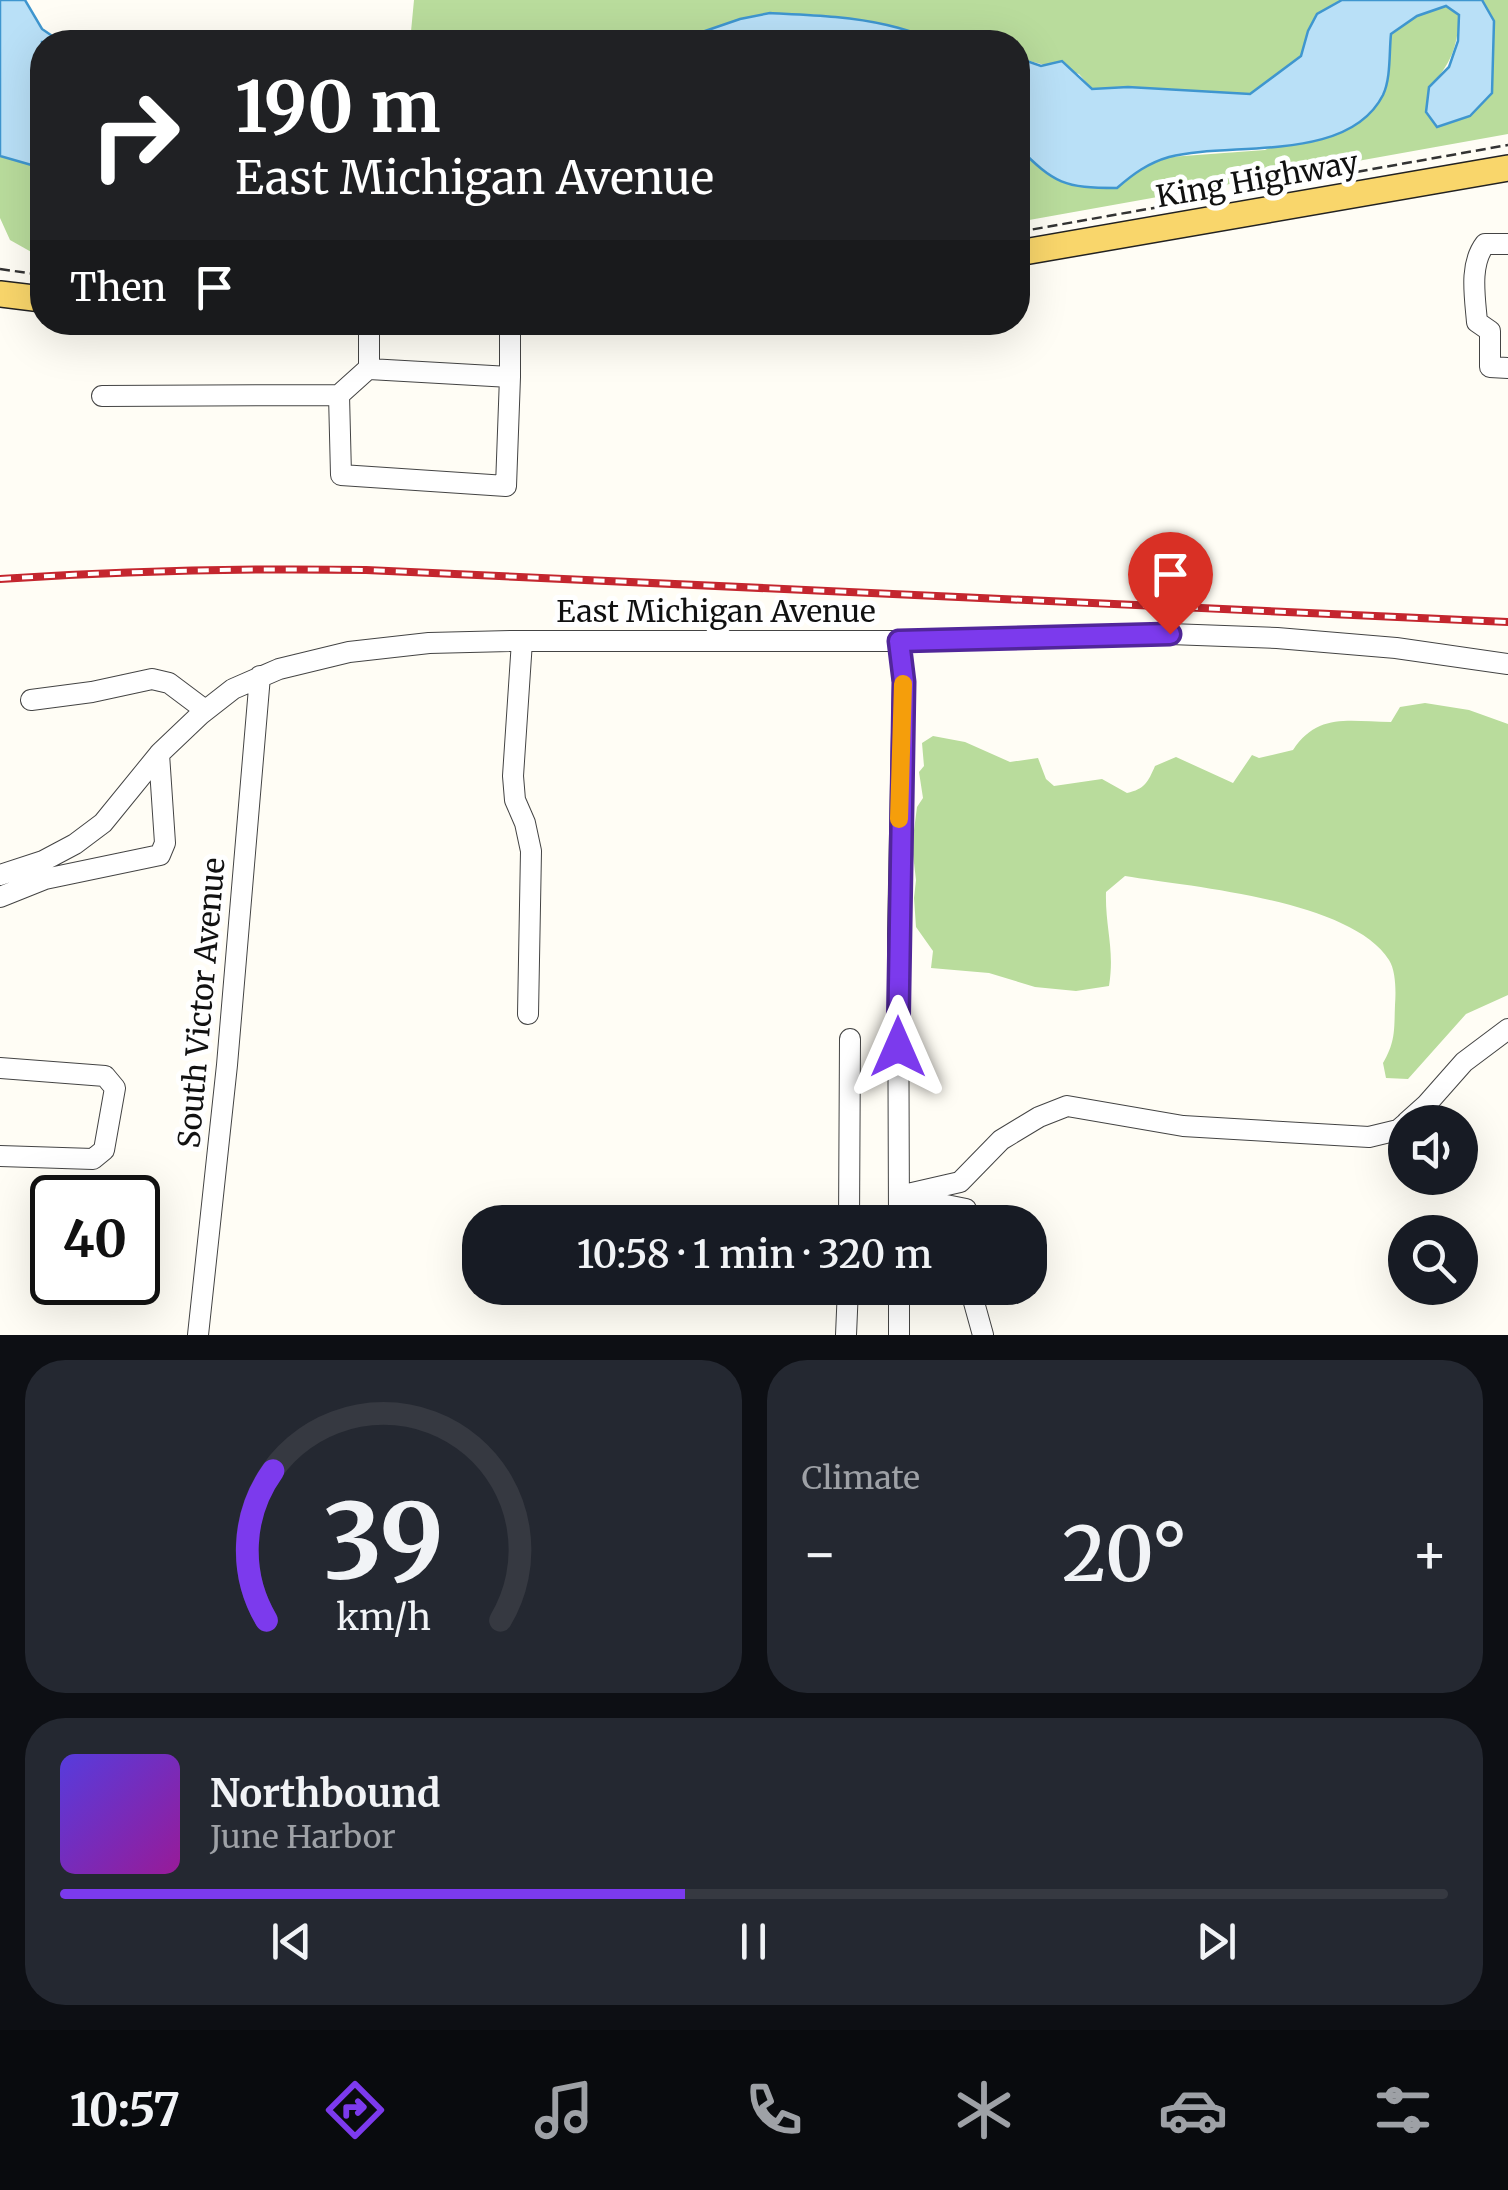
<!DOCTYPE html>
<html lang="en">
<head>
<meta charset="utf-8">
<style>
  :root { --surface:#171b24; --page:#242831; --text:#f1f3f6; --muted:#9ea1a6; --line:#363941; --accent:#7c3aed }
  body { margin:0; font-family:Merriweather,serif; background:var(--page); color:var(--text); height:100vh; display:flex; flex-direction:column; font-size:38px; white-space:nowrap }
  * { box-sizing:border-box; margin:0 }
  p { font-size:32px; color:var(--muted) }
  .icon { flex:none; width:55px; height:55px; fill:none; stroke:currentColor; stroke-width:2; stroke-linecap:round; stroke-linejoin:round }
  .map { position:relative; height:1335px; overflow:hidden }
  .side { display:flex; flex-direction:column; gap:25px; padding:25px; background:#0d0f14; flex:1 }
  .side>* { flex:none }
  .top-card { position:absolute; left:30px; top:30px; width:1000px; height:305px; border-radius:40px; box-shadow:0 10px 40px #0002; background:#202124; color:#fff; overflow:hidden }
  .tools { position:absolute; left:1388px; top:1105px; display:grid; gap:20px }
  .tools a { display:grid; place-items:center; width:90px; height:90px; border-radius:50%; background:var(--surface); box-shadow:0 10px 40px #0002; font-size:50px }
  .speed { position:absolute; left:30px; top:1175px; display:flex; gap:20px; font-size:50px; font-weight:700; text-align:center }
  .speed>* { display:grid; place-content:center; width:130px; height:130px; border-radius:50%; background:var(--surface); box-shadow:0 10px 40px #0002; line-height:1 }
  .speed .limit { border:5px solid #111; border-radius:15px; background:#fff; color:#111 }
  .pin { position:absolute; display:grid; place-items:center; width:85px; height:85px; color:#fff; margin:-102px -42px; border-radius:50% 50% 50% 0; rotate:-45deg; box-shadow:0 0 10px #0007 }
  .pin .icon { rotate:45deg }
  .me { position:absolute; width:110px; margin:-55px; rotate:0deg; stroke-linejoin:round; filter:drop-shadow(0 0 8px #0008) }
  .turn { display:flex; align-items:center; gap:35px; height:210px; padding:0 40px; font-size:45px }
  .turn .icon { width:130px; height:130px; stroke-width:2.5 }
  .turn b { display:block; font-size:70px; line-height:85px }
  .then { display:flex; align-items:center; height:95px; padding:0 40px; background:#0003; gap:20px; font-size:38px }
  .big { font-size:75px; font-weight:600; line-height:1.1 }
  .side .card { flex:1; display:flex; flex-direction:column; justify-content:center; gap:15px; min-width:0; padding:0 35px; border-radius:40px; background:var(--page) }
  .side .dial { align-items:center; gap:0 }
  .dial svg { height:260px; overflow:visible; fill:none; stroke:var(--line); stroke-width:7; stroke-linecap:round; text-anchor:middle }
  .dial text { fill:var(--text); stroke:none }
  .song { display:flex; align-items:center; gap:30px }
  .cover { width:120px; height:120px; border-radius:15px; background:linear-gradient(135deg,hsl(250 70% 55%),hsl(300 70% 35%)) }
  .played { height:10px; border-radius:5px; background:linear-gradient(90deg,var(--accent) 45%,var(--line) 45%) }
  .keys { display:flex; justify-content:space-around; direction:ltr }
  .heat { display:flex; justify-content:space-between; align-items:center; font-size:55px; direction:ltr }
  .side .tiles { flex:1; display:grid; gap:25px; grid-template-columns:1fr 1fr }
  .card:last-child { grid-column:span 2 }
  .trip { position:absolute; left:462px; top:1205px; width:585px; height:100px; border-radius:40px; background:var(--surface); box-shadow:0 10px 40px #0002; font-weight:600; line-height:100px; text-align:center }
  .menu { display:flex; height:160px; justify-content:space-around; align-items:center; background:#090b0e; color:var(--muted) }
  .menu .icon { width:70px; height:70px }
  .menu .selected { color:var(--accent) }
  .menu b { font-size:45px; color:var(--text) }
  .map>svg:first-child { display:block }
  .forest { fill:#b9dc9c }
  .water { fill:#b9e0f7; stroke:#3f96cf; stroke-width:2.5 }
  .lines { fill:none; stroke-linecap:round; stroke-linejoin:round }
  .minor-casing { stroke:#444; stroke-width:22 }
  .major-casing { stroke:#222; stroke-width:28 }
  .path { stroke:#333; stroke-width:2.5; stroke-dasharray:10 5; stroke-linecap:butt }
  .minor { stroke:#fff; stroke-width:20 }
  .major { stroke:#f9d66b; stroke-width:25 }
  .rail-casing { stroke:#c4262e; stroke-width:8 }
  .rail { stroke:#fff; stroke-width:4; stroke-dasharray:11; stroke-linecap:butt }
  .route-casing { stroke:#51269a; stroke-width:25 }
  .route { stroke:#7c3aed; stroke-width:18 }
  .slow { stroke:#f59e0b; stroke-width:18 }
  .labels { text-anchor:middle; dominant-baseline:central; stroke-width:10; stroke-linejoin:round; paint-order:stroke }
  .street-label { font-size:30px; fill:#111; stroke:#fff }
</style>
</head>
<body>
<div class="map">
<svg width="1508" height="1335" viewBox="0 0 1508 1335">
  <rect width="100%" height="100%" fill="#fffdf5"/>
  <path class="forest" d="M414,0H1342L1317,14L1308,31L1301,56L1250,94L1128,87L1092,89L1079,74L1018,58V42L937,40L888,25L822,15L770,13L673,42H410Z
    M1482,0H1508V134L1018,222V147C1054,184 1064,188 1116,188L1138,169L1170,157L1265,150L1385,91L1391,34L1417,16L1446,6L1459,14C1458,47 1451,64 1429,88L1494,21Z
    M0,156L42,168V258L10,240L0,218Z
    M1425,703L1469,710L1508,724V995L1466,1014L1408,1079L1386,1078L1383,1063C1396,1041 1394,1029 1395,1005C1396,992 1396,971 1389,960C1351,900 1192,887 1125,876L1106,892C1105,928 1115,949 1109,986L1076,991L1035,987L989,973L931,968L933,951L916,927L914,898L916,880L912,846L917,807L923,798L919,772L924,766L922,743L933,736L965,742L1010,762L1038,758L1046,779L1054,786L1102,779L1127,793C1145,789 1148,782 1155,766L1176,757L1233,783L1252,755L1259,758L1293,750C1318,712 1350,722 1391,722L1400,707Z"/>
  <path class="water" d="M0,0H25L42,29L61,42H42V168L0,156Z
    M1342,0H1482L1494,21L1492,93L1470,116L1437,127L1426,112L1429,87L1449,67L1458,41L1459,15L1446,6L1417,16L1391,34C1389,53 1391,78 1383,95C1348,164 1230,141 1169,157C1148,163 1133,174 1117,188C1064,188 1055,184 1018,147V58L1041,66L1062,61L1092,89L1128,87L1250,94L1301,56L1308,31L1317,14Z
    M770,13C809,15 849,16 887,25C910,30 931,40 955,42H673L740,19Z"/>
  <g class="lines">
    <defs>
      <path id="minor" d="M1508,244H1485C1469,265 1475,297 1477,322L1490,331V367L1508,368
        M369,322V369L510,377V322
        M339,395L369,368
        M102,396L339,395L341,475L506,486L510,377
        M522,641L513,776L515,800L525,823L531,851L528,1014
        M899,641L903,682L898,935L899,1222
        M31,700L92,692L152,679L169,683L205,710
        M0,875L43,861L75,844L103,823L160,753L201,714L233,689L279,669L349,652L429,643L512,641H899L1170,634L1277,638L1396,648L1508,664
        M0,897L45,879L160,855L165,843L159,754
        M0,1068L105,1076L115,1088L104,1150L93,1159L0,1156
        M1407,1122L1426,1105L1464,1062L1508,1029
        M899,1196L960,1182L1001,1140L1039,1117L1067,1106L1183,1126L1369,1137L1398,1130L1405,1124
        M906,1197L966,1209V1222
        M849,1222L850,1039
        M970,1288L983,1335
        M198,1335L227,1065L260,676
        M846,1335L848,1288
        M899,1335V1288"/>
      <path id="major" d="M1018,253L1508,168
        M0,294L42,299"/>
    </defs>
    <use href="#minor" class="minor-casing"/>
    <use href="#major" class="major-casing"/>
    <path class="path" d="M1018,232L1508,145
      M0,269L42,275"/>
    <use href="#minor" class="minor"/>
    <use href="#major" class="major"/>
    <defs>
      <path id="rail" d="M0,579C122,571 243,568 366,570L1508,622"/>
    </defs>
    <use href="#rail" class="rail-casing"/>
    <use href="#rail" class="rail"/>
  </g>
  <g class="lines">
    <defs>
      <path id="route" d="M898,1047L904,682L899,641L1170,634"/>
    </defs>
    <use href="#route" class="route-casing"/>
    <use href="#route" class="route"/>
    <path class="slow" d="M899,819L903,684"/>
  </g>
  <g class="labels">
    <g class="street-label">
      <text transform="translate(1257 179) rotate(-10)">King Highway</text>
      <text x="716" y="611">East Michigan Avenue</text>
      <text transform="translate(201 1003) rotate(-85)">South Victor Avenue</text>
    </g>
  </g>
</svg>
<div class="tools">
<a><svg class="icon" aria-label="sound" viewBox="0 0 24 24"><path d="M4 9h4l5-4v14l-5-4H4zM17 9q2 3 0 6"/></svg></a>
<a><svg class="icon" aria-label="search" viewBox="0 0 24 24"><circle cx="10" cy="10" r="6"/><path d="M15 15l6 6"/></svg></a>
</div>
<div class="speed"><div class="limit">40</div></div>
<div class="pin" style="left:1170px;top:634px;background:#d93025"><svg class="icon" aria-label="arrive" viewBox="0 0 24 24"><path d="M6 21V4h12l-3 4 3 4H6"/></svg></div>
<svg class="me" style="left:898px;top:1047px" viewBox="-20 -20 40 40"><path d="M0-17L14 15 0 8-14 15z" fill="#7c3aed" stroke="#fff" stroke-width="4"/></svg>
<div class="trip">10:58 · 1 min · 320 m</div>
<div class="top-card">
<div class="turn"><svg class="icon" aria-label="right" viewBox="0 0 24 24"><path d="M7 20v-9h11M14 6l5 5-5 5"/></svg><div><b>190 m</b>East Michigan Avenue</div></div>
<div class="then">Then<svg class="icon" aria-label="arrive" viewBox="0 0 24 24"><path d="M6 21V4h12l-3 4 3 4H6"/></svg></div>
</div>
</div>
<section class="side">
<div class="tiles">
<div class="card dial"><svg viewBox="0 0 100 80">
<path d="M14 69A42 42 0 1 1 86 69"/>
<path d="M14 69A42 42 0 0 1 16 23" stroke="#7c3aed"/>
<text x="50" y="56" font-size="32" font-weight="700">39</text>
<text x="50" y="72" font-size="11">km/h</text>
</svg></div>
<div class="card"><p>Climate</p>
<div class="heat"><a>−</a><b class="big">20°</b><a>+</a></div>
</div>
<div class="card">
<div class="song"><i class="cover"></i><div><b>Northbound</b><p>June Harbor</p></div></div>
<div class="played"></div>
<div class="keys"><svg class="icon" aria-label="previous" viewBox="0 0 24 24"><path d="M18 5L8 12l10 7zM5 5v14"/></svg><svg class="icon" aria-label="pause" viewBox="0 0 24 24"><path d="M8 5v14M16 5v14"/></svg><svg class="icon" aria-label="next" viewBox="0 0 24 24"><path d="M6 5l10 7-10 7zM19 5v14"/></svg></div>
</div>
</div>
</section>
<nav class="menu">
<b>10:57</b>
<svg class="icon selected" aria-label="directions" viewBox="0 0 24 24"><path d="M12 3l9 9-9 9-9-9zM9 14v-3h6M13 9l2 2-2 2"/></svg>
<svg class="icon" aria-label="music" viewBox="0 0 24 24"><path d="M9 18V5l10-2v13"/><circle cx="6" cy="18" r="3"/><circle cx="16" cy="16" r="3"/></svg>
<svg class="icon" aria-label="phone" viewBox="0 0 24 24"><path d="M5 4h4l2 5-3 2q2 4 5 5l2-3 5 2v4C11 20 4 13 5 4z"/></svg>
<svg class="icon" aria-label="climate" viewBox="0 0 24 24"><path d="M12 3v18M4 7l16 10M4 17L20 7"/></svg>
<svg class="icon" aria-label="car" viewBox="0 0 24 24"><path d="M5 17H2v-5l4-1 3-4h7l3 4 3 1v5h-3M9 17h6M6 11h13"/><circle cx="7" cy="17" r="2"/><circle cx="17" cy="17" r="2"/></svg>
<svg class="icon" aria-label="filters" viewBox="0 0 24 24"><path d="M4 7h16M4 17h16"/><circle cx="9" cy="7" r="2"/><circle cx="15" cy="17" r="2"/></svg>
</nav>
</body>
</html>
